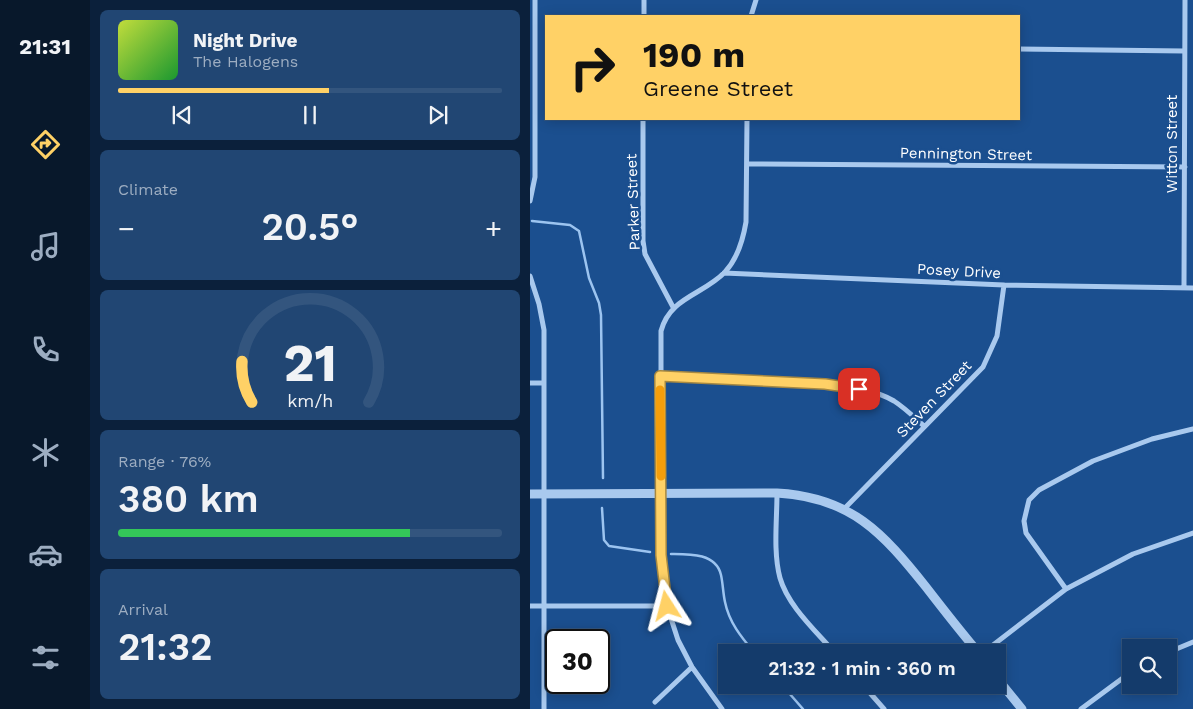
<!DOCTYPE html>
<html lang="en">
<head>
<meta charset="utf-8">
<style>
  :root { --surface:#143b6b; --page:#214673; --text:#f1f3f6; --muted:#9dadc1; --line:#33557e; --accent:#ffd166 }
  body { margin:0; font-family:"Work Sans",sans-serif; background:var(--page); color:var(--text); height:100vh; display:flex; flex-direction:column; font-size:19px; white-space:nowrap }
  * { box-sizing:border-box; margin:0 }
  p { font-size:16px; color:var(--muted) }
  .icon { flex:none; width:28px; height:28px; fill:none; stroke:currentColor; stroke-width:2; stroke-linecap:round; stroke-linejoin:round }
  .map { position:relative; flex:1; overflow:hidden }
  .side { display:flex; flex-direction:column; gap:10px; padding:10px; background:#0b203b; width:440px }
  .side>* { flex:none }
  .guide { position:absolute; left:15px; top:15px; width:475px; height:105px; border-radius:0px; box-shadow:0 2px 12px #0003,0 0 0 1px var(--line); background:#ffd166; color:#111; overflow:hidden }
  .tools { position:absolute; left:592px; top:639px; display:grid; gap:10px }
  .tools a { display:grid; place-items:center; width:55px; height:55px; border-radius:0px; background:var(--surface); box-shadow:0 2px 12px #0003,0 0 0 1px var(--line); font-size:25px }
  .speed { position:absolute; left:15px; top:629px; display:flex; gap:10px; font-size:25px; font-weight:700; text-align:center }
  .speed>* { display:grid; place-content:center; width:65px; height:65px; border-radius:50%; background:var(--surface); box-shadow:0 2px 12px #0003,0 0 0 1px var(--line); line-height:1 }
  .speed .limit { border:2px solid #111; border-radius:8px; background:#fff; color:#111 }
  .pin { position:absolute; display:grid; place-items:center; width:42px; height:42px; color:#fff; margin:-21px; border-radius:10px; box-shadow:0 2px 8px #0006 }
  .me { position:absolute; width:55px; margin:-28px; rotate:351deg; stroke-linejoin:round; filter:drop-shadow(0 0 4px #0008) }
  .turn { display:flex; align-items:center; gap:18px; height:105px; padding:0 15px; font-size:22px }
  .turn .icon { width:65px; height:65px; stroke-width:2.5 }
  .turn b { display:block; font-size:35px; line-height:42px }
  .big { font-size:38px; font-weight:600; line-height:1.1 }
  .side .tile { flex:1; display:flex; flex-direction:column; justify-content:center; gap:8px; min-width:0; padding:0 18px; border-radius:8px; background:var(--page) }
  .side .dial { align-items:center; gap:0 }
  .dial svg { height:130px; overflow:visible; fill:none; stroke:var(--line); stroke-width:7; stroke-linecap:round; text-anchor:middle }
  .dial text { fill:var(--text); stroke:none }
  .song { display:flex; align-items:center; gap:15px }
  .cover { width:60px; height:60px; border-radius:8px; background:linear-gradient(135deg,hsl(70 70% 55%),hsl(130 70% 35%)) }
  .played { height:5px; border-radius:2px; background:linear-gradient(90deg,var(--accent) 55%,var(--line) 55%) }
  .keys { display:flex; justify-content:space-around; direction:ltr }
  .heat { display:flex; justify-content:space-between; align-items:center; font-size:28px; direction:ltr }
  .charge { height:8px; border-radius:4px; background:linear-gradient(90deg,#34c759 76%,var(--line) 0) }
  .trip { position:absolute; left:188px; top:644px; width:288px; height:50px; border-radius:0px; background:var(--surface); box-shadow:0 2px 12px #0003,0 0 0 1px var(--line); font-weight:600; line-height:50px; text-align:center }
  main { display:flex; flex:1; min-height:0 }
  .tabs { display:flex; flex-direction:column; width:90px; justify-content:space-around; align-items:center; background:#08182b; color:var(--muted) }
  .tabs .icon { width:35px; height:35px }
  .tabs .on { color:var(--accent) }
  .tabs b { font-size:22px; color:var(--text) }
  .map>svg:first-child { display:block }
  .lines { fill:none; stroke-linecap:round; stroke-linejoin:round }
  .stream { stroke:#9cc4f0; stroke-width:2.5 }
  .minor { stroke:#a9c9ee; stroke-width:5 }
  .tertiary { stroke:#a9c9ee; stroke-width:9 }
  .route-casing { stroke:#a68842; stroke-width:12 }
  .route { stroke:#ffd166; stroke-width:9 }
  .slow { stroke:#f59e0b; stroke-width:9 }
  .labels { text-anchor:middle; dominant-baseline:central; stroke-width:5; stroke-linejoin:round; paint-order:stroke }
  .street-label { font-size:15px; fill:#fff; stroke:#1b4f8f }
</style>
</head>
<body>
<main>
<nav class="tabs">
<b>21:31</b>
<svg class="icon on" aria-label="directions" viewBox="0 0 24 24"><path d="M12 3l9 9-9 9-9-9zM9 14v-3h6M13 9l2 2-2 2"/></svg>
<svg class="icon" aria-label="music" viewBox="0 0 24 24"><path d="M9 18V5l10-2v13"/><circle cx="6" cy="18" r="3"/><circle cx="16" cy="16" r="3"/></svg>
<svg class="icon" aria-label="phone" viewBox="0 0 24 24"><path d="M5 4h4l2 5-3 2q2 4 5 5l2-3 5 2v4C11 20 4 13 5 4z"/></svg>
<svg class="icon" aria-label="climate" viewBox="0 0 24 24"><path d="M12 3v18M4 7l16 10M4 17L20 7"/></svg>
<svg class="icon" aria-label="car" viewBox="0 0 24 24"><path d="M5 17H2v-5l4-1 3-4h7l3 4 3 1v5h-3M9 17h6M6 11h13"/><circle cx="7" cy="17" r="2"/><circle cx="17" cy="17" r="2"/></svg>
<svg class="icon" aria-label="filters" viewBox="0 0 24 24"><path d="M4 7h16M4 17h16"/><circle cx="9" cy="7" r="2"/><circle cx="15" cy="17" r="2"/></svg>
</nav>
<section class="side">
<div class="tile">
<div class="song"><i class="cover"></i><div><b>Night Drive</b><p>The Halogens</p></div></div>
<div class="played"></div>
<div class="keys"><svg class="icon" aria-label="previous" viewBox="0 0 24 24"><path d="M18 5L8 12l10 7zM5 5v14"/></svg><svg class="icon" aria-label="pause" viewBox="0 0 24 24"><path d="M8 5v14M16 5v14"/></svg><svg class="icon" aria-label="next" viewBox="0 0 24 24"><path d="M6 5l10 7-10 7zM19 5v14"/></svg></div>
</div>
<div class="tile"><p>Climate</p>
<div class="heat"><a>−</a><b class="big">20.5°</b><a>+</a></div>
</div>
<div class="tile dial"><svg viewBox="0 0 100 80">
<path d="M14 69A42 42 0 1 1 86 69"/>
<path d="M14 69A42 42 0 0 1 8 44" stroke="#ffd166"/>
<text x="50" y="56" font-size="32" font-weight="700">21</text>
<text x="50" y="72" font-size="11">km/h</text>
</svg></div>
<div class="tile"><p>Range · 76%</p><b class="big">380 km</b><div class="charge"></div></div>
<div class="tile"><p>Arrival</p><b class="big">21:32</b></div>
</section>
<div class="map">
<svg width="663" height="709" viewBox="0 0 663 709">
  <rect width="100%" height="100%" fill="#1b4f8f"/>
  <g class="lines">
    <path class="stream" d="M2,221L40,225L49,231L59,278L69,303L71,315L73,478
      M72,508L74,540L79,546L120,552
      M141,554C159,554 186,553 191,575C193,584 193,593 195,602C199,622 211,637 224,652
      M252,685L273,709"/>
    <path class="minor" d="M114,16V0
      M221,16L226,0
      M489,49L654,51
      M113,119V241L115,254L143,307
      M217,164L655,167
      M0,201L5,177V0
      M194,273L474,285L663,288
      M0,276L9,304L14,330V709
      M654,287L655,0
      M130,376L295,384C318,387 344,389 364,401C375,408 385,418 394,426
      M0,383H14
      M247,493C247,520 243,552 250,578C258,606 286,631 304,652
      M314,509L453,367L467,336L474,285
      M536,589L496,533L494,521L499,500L509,490L563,461L622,439L663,429
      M0,606H137
      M454,652L536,589L603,554L663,533
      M639,652L663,642
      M333,685L354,709
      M125,702L162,667
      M192,709L162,667L148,640L137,606L131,555V331C140,297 173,295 195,272C208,258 213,240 216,222L217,119
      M551,709L601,672"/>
    <path class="tertiary" d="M0,494L247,493C321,497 353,533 396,587C413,609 430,631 448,652
      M466,677L492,709"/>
  </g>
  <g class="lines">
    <defs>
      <path id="route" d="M137,606L131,555L130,376L295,384L329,389"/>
    </defs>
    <use href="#route" class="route-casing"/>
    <use href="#route" class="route"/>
    <path class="slow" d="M130,390L131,476"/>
  </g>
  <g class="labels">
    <g class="street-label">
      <text transform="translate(642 144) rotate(-90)">Witton Street</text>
      <text transform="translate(436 154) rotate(1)">Pennington Street</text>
      <text transform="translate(103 202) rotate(-92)">Parker Street</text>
      <text transform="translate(429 271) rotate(3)">Posey Drive</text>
      <text transform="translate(404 399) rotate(-46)">Steven Street</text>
    </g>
  </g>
</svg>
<div class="tools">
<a><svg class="icon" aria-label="search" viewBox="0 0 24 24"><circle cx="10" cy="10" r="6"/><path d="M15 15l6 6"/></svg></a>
</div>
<div class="speed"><div class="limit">30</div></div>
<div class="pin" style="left:329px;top:389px;background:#d93025"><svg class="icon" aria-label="arrive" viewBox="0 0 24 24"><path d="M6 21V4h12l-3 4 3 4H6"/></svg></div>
<svg class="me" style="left:137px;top:606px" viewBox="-20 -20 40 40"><path d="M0-17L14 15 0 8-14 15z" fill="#ffd166" stroke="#fff" stroke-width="4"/></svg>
<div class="trip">21:32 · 1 min · 360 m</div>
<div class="guide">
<div class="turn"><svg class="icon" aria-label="right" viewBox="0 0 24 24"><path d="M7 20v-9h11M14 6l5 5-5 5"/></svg><div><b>190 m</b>Greene Street</div></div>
</div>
</div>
</main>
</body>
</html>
